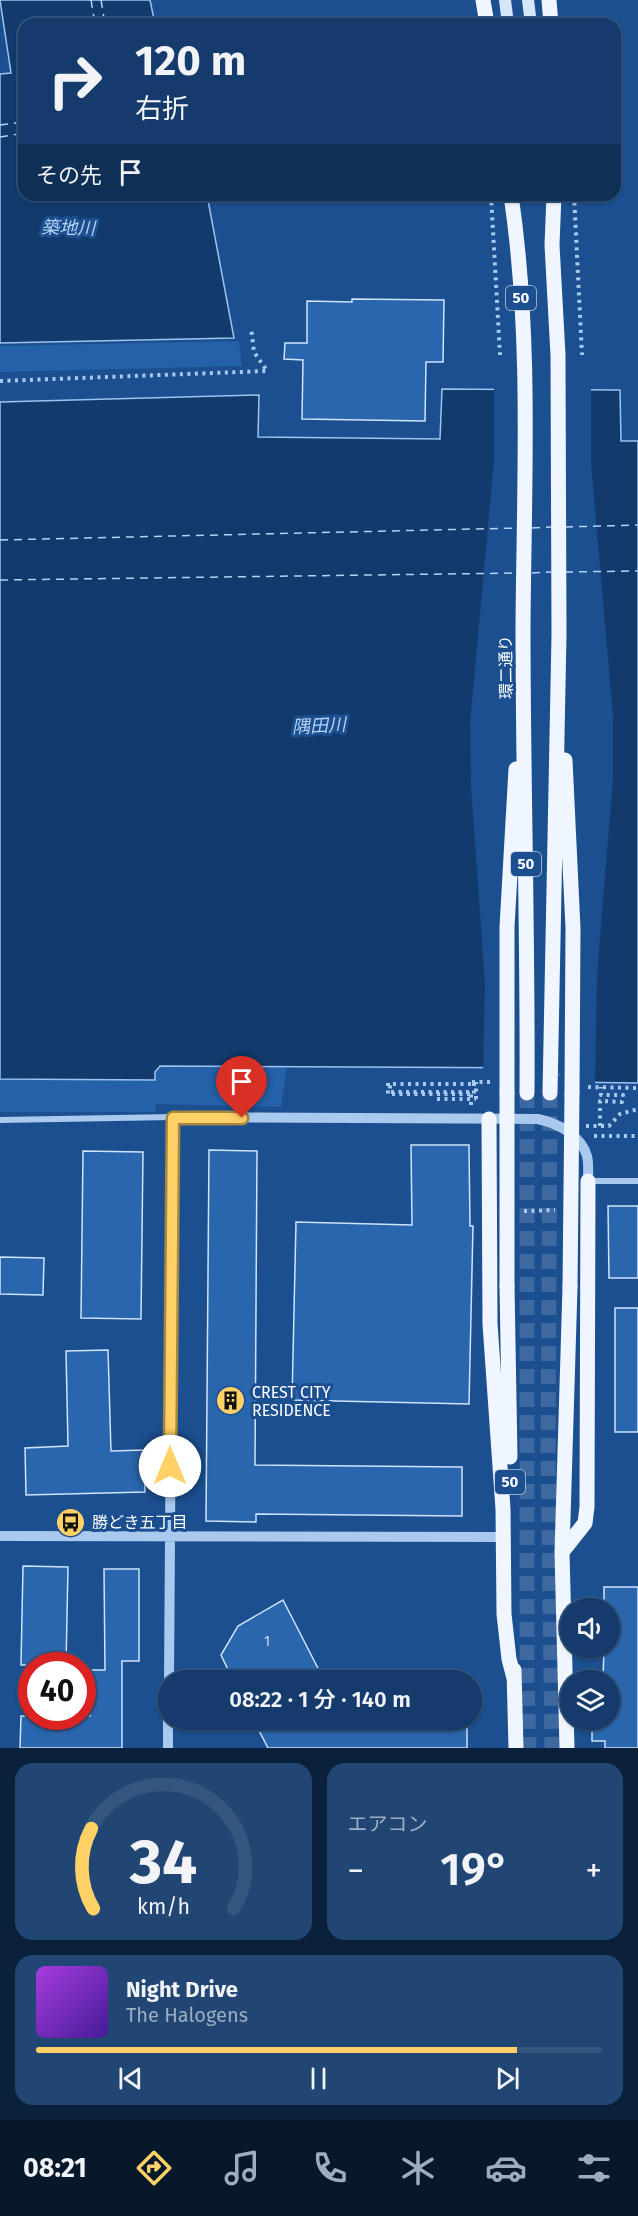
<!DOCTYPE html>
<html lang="ja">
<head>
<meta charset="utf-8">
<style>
  :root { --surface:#143b6b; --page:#214673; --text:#f1f3f6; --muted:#9dadc1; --line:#33557e; --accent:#ffd166 }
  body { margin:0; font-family:"Fira Sans","Noto Sans JP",sans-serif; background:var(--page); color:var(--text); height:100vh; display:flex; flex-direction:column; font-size:22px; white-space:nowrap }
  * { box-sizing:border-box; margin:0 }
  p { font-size:20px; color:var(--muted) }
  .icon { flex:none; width:33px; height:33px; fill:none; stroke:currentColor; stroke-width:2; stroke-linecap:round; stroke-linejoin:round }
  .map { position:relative; height:1748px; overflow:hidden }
  .sheet { display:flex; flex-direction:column; gap:15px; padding:15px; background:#0b203b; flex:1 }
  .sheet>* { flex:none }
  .top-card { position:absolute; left:18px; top:18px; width:603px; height:183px; border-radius:18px; box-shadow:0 2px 4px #0004,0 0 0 2px var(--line); background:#143b6b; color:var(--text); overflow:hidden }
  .buttons { position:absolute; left:560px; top:1598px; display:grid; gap:12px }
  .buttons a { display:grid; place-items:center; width:60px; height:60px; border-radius:50%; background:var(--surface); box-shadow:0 2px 4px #0004,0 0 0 2px var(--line); font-size:30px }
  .speed { position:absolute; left:18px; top:1652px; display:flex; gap:12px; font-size:30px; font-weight:700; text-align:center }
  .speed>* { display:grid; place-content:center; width:78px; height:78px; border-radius:50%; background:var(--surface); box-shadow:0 2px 4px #0004,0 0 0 2px var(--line); line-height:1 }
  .speed .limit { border:9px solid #d22; background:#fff; color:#111 }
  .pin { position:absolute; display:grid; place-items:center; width:51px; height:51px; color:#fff; margin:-62px -26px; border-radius:50% 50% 50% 0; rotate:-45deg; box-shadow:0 0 6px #0007 }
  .pin .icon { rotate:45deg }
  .me { position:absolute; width:66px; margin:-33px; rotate:0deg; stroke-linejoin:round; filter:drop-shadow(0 0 4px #0008) }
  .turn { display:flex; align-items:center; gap:21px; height:126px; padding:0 18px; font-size:27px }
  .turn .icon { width:78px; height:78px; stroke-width:2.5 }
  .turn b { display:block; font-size:42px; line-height:51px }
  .then { display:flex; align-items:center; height:57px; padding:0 18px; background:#0003; gap:12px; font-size:22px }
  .big { font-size:45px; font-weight:600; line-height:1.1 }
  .sheet .widget { flex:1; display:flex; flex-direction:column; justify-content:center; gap:9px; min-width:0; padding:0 21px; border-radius:18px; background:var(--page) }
  .sheet .dial { align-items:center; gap:0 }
  .dial svg { height:156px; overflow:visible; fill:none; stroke:var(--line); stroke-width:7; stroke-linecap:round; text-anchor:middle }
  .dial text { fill:var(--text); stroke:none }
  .song { display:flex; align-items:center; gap:18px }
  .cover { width:72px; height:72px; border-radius:9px; background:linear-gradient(135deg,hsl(280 70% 55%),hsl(260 70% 35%)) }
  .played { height:6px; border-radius:3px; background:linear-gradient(90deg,var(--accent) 85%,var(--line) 85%) }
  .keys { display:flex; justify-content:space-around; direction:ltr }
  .heat { display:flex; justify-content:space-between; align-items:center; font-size:33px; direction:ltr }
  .sheet .tiles { flex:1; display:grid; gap:15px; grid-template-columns:1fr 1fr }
  .widget:last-child { grid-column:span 2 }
  .trip { position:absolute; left:158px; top:1670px; width:324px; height:60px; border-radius:30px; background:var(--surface); box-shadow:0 2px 4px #0004,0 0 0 2px var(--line); font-weight:600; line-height:60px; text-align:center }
  .tab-bar { display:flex; height:96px; justify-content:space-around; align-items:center; background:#08182b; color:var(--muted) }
  .tab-bar .icon { width:42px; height:42px }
  .tab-bar .current { color:var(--accent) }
  .tab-bar b { font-size:27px; color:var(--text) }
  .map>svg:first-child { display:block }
  .green { fill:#2461a8 }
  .water { fill:#123a6d; stroke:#9cc4f0; stroke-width:1.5 }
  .pier { fill:#1b4f8f }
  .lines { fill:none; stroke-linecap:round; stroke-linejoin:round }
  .ferry { stroke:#b5d3f5; stroke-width:1.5; stroke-dasharray:8 6; stroke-linecap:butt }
  .building { fill:#2a66ad; stroke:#cfe3fa; stroke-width:1.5 }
  .primary-tunnel { stroke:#3d69a0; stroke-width:15; stroke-dasharray:15 8; stroke-linecap:butt }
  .path { stroke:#a9c9ee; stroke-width:4; stroke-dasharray:3 4.5; stroke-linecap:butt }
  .minor { stroke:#a9c9ee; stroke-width:6 }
  .tertiary { stroke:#a9c9ee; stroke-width:10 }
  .secondary { stroke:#d6e6fa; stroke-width:12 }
  .primary { stroke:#f0f6ff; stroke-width:15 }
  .path-bridge { stroke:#a9c9ee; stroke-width:4; stroke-dasharray:3 4.5; stroke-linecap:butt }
  .primary-bridge { stroke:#f0f6ff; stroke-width:15 }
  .route-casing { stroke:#a68842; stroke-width:15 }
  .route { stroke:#ffd166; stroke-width:10 }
  .labels { text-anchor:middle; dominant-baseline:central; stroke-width:6; stroke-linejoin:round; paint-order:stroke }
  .number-label { font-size:14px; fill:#cad9ea }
  .shield { fill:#1b4f8f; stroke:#bbcadd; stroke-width:1.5 }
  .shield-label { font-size:15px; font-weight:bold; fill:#fff }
  .street-label { font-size:16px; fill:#fff; stroke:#1b4f8f }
  .poi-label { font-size:16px; fill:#fff; stroke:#1b4f8f; text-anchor:start }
  .water-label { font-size:18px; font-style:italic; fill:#b5d3f5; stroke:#1b4f8f }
</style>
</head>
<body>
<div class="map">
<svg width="638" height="1748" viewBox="0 0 638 1748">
  <rect width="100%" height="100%" fill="#1b4f8f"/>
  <path class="green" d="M239,341L242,366L0,372V346Z
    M160,1066L287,1067L281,1107L156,1104L155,1112H0V1079L155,1080V1072Z"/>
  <path class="water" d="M0,0H150L155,24H24V195H207L234,338L0,343V74L11,73Z
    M442,389L620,390L621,441H638V1083L565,1082L555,1068L160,1066L155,1072V1080L0,1079V402L259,395L258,437L440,439Z"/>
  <path class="pier" d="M494,386L591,387V463L613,716V778L597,975L595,1085H564L559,1074L554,1071H483L485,984L471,786L470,723L494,461Z"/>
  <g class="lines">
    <path class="ferry" d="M91,0L95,24
      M101,0L105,24
      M0,125L24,122
      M0,137L24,133
      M565,527L638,525
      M532,528L551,527
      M0,540L518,528
      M565,572L638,571
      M532,573L551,572
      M0,580L518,573"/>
  </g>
  <path class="building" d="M352,299L444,300L443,362H426L425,421L302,419L303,360L284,359L285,343H307V301L352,302Z
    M411,1145H469L470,1226H473L469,1404L292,1400L296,1222L412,1225Z
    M209,1150L257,1151L255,1465L462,1467V1516L256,1514V1522L206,1521Z
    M83,1151L143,1152L141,1319L81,1318Z
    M608,1206H638V1278H609Z
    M0,1257L44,1258L43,1295L0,1294Z
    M615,1308H638V1432H615Z
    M108,1350L111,1451L144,1450L145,1492L26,1495L25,1448L68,1446L66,1351Z
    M23,1566L68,1567L66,1665H21Z
    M104,1569H139V1661H122V1748H20L21,1716H90V1670H105Z
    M604,1587H638V1748H605V1741H592V1719H609V1680H603L604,1647H609V1608H604Z
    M283,1600L324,1680H233L221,1655L238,1626Z
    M253,1719H467V1748H268Z"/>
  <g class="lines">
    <path class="primary-tunnel" d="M527,1093V1678L529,1748
      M550,1093L548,1454L552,1748"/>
    <path class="path" d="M491,195L500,355
      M574,195L582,355
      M0,381L267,371L254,352L251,328
      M472,1082H490
      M588,1087L638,1088
      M476,1099V1082
      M471,1105V1092H390V1084H474
      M586,1126H609L620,1114L638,1109
      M600,1126V1101L622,1102L623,1095H601V1087
      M594,1136H638
      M524,1211L555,1210"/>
    <path class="minor" d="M0,1120L173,1117
      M588,1181H638"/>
    <path class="tertiary" d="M0,1536L504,1537
      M169,1680L173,1117L538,1119C557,1123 581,1135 587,1156C589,1164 588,1174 588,1181
      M168,1748V1719"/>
    <path class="secondary" d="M505,0L508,24
      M528,0L531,24"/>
    <path class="primary" d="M483,0L487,24
      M549,0L551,24
      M511,195C532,337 524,483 523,626C523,782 528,938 527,1093
      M565,760L573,928L572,1093
      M507,1093V927L516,769
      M550,1093L559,635L558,355L552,245L554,195
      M489,1119L490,1324L503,1509L504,1614L509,1659L514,1678
      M507,1286L510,1457
      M562,1552L585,1523L587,1507L588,1181
      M514,1670L516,1748
      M567,1748L562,1552L570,1287"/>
    <path class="path-bridge" d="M388,1083V1094H474V1084
      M437,1099H476"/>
    <path class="primary-bridge" d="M507,1286V1093
      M570,1287L572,1093"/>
  </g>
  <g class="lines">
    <defs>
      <path id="route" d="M170,1466L173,1118H242"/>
    </defs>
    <use href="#route" class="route-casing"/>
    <use href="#route" class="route"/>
  </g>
  <defs>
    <symbol id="building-disc" viewBox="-11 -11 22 22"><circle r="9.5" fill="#ffd166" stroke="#1b4f8f"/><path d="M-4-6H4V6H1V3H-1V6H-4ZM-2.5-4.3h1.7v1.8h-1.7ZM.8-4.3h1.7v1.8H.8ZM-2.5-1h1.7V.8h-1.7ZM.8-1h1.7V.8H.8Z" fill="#111"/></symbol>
    <symbol id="bus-disc" viewBox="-11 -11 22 22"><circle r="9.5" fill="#ffd166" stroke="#1b4f8f"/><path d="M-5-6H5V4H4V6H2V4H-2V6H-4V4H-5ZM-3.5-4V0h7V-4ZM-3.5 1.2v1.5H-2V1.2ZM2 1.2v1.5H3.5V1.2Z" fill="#111"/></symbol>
  </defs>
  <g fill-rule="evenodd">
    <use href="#building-disc" x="214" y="1384" width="33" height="33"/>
    <use href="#bus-disc" x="54" y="1506" width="33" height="33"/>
  </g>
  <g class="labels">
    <g class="number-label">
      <text x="267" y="1641">1</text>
    </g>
    <g class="shield">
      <rect x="506" y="286" width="30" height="24" rx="4.5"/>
      <rect x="511" y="852" width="30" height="24" rx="4.5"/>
      <rect x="495" y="1470" width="30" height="24" rx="4.5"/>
    </g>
    <g class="shield-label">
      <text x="521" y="298">50</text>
      <text x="526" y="864">50</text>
      <text x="510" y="1482">50</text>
    </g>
    <g class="street-label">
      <text transform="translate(506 667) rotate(-91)">環二通り</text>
    </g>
    <g class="poi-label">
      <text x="252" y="1392">CREST CITY<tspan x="252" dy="18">RESIDENCE</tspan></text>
      <text x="92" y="1522">勝どき五丁目</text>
    </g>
    <g class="water-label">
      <text transform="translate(68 228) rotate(1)">築地川</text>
      <text transform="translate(319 726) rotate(-3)">隅田川</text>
    </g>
  </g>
</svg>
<div class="buttons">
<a><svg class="icon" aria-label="sound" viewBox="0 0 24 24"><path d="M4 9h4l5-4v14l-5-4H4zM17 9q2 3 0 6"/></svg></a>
<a><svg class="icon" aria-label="layers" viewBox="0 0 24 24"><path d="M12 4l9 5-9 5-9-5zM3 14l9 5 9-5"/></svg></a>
</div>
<div class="speed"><div class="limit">40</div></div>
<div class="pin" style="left:242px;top:1118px;background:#d93025"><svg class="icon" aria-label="arrive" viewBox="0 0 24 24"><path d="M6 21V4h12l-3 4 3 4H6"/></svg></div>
<svg class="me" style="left:170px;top:1466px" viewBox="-20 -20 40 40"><circle r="19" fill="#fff"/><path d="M0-13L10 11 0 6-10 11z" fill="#ffd166"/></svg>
<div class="trip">08:22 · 1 分 · 140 m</div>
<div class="top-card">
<div class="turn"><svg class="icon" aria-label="right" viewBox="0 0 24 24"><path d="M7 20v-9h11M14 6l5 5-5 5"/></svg><div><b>120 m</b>右折</div></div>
<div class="then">その先<svg class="icon" aria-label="arrive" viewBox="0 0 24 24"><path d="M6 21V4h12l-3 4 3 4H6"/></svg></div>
</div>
</div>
<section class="sheet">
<div class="tiles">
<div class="widget dial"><svg viewBox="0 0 100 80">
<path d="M14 69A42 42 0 1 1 86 69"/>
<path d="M14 69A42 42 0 0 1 13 28" stroke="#ffd166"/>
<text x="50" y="56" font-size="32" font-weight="700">34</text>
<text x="50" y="72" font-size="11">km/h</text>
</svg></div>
<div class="widget"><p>エアコン</p>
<div class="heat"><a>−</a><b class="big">19°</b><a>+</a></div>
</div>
<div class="widget">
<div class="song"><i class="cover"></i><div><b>Night Drive</b><p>The Halogens</p></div></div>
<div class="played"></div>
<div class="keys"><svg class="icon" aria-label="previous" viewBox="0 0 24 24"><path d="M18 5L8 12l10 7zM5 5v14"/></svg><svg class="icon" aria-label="pause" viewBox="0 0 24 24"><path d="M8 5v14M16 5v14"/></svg><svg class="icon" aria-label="next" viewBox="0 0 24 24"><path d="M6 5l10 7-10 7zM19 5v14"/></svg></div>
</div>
</div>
</section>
<nav class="tab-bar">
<b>08:21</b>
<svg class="icon current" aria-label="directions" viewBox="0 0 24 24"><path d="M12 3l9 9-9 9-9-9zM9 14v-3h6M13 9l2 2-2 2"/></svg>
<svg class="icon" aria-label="music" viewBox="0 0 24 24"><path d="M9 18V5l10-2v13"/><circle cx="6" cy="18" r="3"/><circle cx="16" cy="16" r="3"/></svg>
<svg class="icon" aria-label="phone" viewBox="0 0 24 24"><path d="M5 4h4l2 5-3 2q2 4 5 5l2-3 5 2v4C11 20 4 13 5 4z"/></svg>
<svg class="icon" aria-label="climate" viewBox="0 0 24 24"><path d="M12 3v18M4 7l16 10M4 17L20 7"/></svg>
<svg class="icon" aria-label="car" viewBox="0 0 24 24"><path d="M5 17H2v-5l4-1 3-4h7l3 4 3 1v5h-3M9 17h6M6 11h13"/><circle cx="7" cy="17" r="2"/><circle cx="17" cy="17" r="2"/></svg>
<svg class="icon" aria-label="filters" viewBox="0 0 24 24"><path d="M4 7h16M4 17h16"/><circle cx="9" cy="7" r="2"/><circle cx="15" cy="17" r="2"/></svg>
</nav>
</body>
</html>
